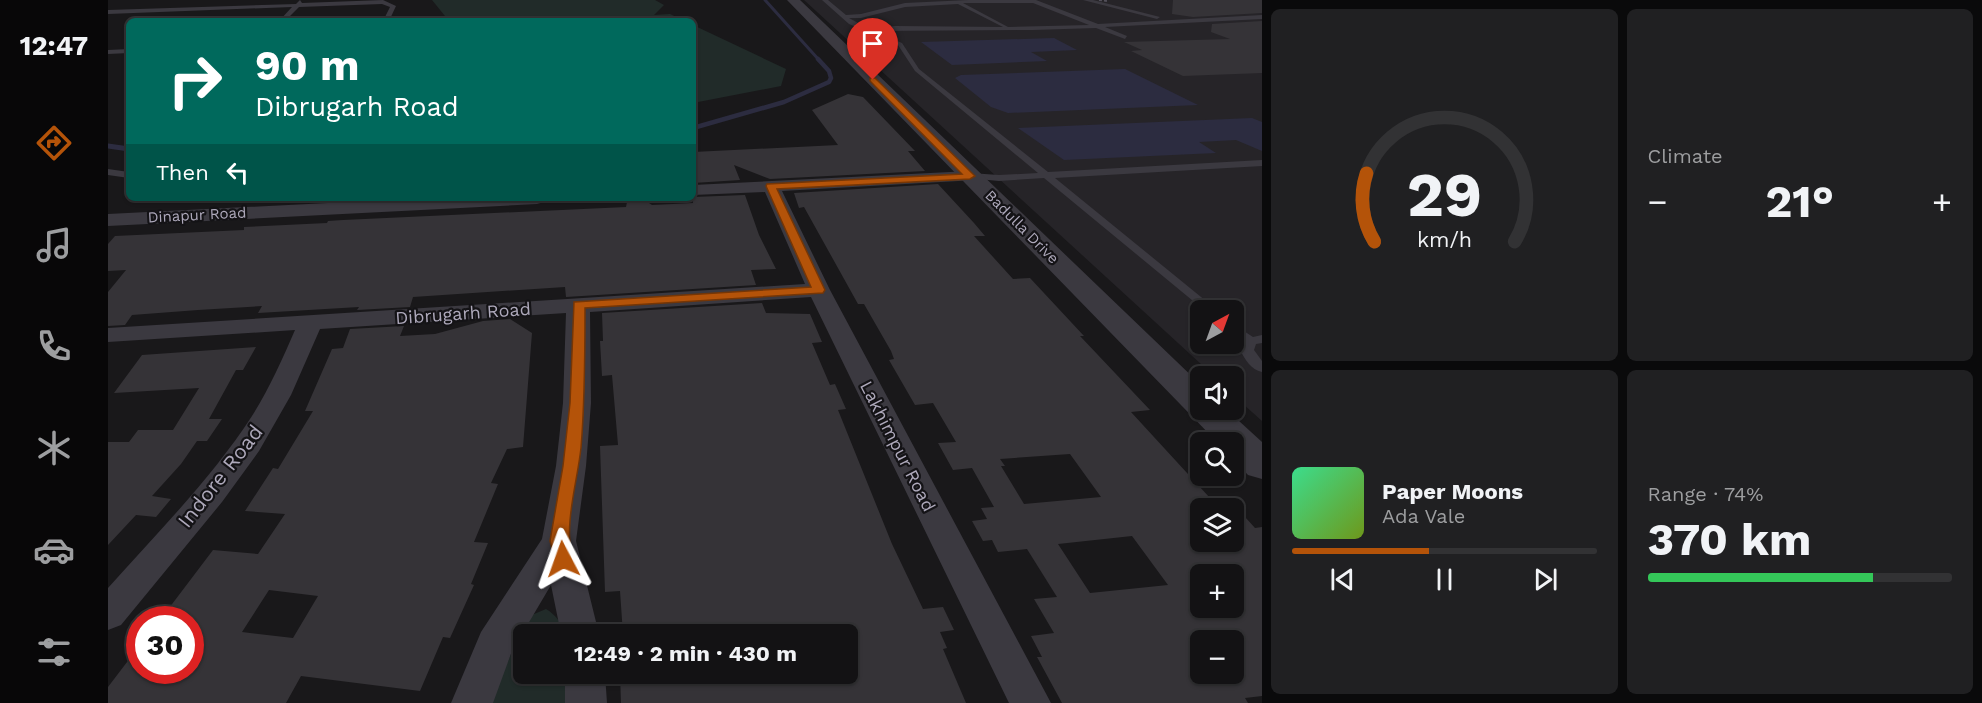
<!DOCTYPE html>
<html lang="en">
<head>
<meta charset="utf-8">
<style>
  :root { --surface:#131214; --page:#202022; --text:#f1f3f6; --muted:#9d9ea0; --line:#323234; --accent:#b45309 }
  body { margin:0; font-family:"Work Sans",sans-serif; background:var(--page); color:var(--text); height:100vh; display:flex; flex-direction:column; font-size:22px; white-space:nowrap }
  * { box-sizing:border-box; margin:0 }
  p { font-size:20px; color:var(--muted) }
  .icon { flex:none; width:33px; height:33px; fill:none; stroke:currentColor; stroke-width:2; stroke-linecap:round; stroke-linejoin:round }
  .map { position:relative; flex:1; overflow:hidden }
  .side { display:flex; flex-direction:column; gap:9px; padding:9px; background:#0a0a0b; width:720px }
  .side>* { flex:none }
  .hud { position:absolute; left:18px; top:18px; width:570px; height:183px; border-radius:9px; box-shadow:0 2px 4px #0004,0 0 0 2px var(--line); background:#00695c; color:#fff; overflow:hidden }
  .needle { width:39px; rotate:41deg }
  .fabs { position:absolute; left:1082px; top:300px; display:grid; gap:12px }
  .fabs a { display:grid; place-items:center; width:54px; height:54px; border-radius:9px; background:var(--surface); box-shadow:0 2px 4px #0004,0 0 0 2px var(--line); font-size:30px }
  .speed { position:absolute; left:18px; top:606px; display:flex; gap:12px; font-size:30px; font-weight:700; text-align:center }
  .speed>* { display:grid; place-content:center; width:78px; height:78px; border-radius:50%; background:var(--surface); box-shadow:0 2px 4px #0004,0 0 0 2px var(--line); line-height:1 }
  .speed .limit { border:9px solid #d22; background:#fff; color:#111 }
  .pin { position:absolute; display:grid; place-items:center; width:51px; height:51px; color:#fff; margin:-62px -26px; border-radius:50% 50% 50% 0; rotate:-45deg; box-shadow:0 0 6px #0007 }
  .pin .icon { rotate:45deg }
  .me { position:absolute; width:66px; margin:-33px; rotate:356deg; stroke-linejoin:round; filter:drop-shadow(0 0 4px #0008) }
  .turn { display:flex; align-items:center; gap:21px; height:126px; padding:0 30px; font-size:27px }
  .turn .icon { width:78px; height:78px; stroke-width:2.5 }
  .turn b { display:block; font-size:42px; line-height:51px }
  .then { display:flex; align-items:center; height:57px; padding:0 30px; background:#0003; gap:12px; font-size:22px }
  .big { font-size:45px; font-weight:700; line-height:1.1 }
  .side .card { flex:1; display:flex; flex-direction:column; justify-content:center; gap:9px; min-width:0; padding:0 21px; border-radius:9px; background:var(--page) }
  .side .dial { align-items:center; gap:0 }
  .dial svg { height:156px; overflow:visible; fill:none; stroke:var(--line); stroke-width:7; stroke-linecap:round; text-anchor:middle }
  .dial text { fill:var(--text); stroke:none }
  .song { display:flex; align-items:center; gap:18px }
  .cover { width:72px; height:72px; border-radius:9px; background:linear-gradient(135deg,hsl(150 70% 55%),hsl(80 70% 35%)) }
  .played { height:6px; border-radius:3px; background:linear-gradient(90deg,var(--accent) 45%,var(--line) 45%) }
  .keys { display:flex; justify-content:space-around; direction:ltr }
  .heat { display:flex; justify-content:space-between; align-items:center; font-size:33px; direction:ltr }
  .charge { height:9px; border-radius:4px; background:linear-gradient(90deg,#34c759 74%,var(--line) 0) }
  .side .tiles { flex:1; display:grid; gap:9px; grid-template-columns:repeat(2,1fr) }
  .trip { position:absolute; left:405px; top:624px; width:345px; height:60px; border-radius:9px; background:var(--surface); box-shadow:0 2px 4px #0004,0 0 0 2px var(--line); font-weight:700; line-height:60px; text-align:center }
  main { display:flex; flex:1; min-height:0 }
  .tabs { display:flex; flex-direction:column; width:108px; justify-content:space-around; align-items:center; background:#080708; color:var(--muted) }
  .tabs .icon { width:42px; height:42px }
  .tabs .selected { color:var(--accent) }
  .tabs b { font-size:27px; color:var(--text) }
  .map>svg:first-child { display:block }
  .built { fill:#262428; fill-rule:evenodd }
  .green { fill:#212b29 }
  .water { fill:#2c2c40 }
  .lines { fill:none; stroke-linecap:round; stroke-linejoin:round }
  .stream-far2 { stroke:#2c2c40; stroke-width:3 }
  .stream-far1 { stroke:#2c2c40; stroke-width:4.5 }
  .stream { stroke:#2c2c40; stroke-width:5 }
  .building { fill:#353337; fill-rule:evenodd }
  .service { fill:#3b3940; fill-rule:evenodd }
  .minor { fill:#3b3940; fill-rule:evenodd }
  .tertiary { fill:#3b3940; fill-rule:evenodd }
  .rail { stroke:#524f59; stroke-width:2; stroke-dasharray:3 2; stroke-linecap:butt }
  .route { fill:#b45309; stroke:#753606; stroke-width:1.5 }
  .labels { text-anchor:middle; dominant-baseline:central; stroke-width:4.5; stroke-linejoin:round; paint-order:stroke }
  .far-street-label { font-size:15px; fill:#aea9bb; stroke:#141316 }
  .street-label { font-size:18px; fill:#aea9bb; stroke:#141316 }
  .near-street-label { font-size:21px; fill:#aea9bb; stroke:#141316 }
</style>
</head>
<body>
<main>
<nav class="tabs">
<b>12:47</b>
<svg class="icon selected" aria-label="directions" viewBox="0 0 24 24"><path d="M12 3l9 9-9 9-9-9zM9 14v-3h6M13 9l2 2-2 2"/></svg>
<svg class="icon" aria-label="music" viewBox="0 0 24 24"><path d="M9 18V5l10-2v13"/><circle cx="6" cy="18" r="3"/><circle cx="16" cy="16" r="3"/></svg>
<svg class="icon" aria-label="phone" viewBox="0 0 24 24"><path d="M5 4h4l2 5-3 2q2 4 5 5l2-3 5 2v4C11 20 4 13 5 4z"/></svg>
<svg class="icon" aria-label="climate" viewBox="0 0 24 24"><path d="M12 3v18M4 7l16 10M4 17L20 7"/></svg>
<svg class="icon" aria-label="car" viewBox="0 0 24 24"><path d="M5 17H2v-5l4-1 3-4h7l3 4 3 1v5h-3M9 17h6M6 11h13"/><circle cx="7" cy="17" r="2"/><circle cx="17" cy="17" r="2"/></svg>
<svg class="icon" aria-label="filters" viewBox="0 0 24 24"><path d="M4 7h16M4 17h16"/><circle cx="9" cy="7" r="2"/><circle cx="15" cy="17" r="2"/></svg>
</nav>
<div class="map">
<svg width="1154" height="703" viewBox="0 0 1154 703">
  <rect width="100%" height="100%" fill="#19181a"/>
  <path class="built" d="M696,0H1154V421L1125,395V376H1106ZM1092,310H1125V344H1092Z"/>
  <path class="green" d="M324,0H547L556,5L546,15L562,14L577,21H341Z
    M585,25L678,69L673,86L585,103Z
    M438,609C448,615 454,623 457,634H416V674H460V703H382L419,617Z"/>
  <path class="water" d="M946,38L969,50L923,52L939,61L844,65L813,42Z
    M1017,69L1090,105L900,113L883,107L847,78L853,75Z
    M1144,118L1154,122V151L1128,140L1091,142L1108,153L956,160L910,128Z"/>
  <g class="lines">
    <path class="stream-far2" d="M657,0L711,60"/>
    <path class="stream-far1" d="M585,128L676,102L721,82L723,78L721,71L710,59"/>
    <path class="stream" d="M0,146L21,149"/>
  </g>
  <path class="building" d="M1065,0H1154V13L1085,17L1064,14Z
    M1154,21V73L1075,76L1023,51L1034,50L1016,42L1122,39L1103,32L1104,24Z
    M740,94L755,97L807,151H800L817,171L662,179L626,165L632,180L585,183V152L730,145L704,110Z
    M830,184L866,223L877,236H866L905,279L922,278L976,336H972L1042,410L1023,412L1102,498L1119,497L1147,528L1154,527V696L1137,698L1140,703H954L929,657H934L923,636L946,633L926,599L949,597L919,549L890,552L884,540L875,541L864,521L879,519L873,508L886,507L864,468L845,470L830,443L848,442L825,403L807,405L781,360L786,359L783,351L756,304H750L696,207L691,208L686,193ZM962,454L993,497L916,504L893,466H897L892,459ZM1092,508H1125V542H1092ZM1024,536L1060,585L982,593L950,544ZM1092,574H1125V608H1092ZM1092,640H1125V674H1092Z
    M637,195L651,235L668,269L643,270L648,285L458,297L457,287L305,297L302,307L249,310L251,307L150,313L154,306L90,310L24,315L17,325L0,326V292L18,270L0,271V244L7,236L136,230V227L219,223L220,221L235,220L518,207L519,202L538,201L544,205L585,203V197Z
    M654,303L658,313L702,314L714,342L704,343L722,385L727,384L738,409L730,410L784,544L815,609L835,607L846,630L832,632L839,648L835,649L858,703H513L512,674H680L682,684L740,680V634H515L512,591L497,592L492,446L510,445L504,375L494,376L492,341H495L494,313Z
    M402,319L424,333L415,447L399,449L383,483L390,484L366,542L380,543L363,584L366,585L342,638L335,637L312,691L193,676L178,703H0V687L32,645V670H82V620H52L105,550L150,554L177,514L137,511L165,468L170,469L205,411H197L224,349L235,348L242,329L296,326L292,336L327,334L375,321ZM161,590L210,596L185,638L134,632Z
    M148,347L135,370H128L101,419H114L99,441H89L73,464L44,496L63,499L48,517L28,515L0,545V442H21L30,430H65L91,388L6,393L34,355Z"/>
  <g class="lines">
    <path class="service" d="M192,0L194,3L275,0L288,6L281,21H275L282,7L274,4L191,7L177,21H171L184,7L0,14V10L188,4Z
      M714,0H720L738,15L753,14L797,3L860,0H928L990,24L1154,15V19L997,27L1019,36L1017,39L988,28L925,30L766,31L794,43L811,69L940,172L1154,160V166L947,178L1109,310H1096L936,178L891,181L859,178L857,176L862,173L891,175L930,173L807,71L790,45L741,24ZM855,3H925L981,25L900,27ZM850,4L895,27L787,26L761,29L741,18H753L797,7Z
      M975,0H985L1052,17L1049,19Z
      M21,49V53L0,54V50Z
      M0,169L21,172V178L0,175Z
      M1125,324L1145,337L1154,335V343L1148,344L1146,350L1154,361V372C1143,370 1137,359 1132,350L1135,342L1125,334Z"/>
    <path class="minor" d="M862,171L868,172L871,176L868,180L674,191L722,290L943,703H901L703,297L482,312L483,403L478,466L468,541L491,634H453L443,585L404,651L385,703H343L373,632L434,539L448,466L455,403L458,313L212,329L183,395L151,451L114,502L13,625L0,630V588C50,532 103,479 144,416C161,389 174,360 187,330L0,342V328L697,284L657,192L585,195V185Z
      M318,198H438L436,202L429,204L0,226V214Z
      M457,674H497L499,703H457Z"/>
    <path class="tertiary" d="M679,0H692L1092,384V410H1119L1154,442V479L1140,475L1125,459V442H1109Z"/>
    <path class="rail" d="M991,0L999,1"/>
  </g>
  <path class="route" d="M762,78H767L867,176L862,179L669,189L717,290L715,293L477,308C477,355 477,401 473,448C469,484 456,523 464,559L462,564L455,566L448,564L442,541L455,466L462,403L466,302L703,287L658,186L659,184L854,174L762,81Z"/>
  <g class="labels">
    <g class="far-street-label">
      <text transform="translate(89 215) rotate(-3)">Dinapur Road</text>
      <text transform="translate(914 227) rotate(45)">Badulla Drive</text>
    </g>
    <g class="street-label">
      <text transform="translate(355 313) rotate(-4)">Dibrugarh Road</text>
      <text transform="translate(790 446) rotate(63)">Lakhimpur Road</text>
    </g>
    <g class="near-street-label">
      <text transform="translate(112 476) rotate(-52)">Indore Road</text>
    </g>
  </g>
</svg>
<div class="fabs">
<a><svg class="needle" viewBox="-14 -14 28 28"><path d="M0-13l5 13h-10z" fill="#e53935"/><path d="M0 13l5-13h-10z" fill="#9d9ea0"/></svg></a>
<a><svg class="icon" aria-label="sound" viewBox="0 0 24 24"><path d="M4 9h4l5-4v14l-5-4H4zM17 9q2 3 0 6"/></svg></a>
<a><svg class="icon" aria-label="search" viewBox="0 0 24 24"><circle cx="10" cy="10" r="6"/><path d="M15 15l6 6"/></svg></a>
<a><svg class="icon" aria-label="layers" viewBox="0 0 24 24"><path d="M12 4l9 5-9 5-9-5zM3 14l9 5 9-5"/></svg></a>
<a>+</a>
<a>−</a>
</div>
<div class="speed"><div class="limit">30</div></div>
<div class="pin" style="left:765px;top:80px;background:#d93025"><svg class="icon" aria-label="arrive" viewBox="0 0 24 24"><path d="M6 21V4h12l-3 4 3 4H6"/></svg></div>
<svg class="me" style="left:455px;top:559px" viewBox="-20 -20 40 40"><path d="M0-17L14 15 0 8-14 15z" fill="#b45309" stroke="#fff" stroke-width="4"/></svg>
<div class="trip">12:49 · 2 min · 430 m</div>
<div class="hud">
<div class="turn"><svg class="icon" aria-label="right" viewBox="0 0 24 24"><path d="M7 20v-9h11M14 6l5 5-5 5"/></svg><div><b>90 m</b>Dibrugarh Road</div></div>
<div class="then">Then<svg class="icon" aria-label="left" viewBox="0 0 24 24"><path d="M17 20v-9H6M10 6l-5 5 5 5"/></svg></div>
</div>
</div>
<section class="side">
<div class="tiles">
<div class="card dial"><svg viewBox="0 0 100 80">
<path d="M14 69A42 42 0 1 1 86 69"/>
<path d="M14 69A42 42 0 0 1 10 34" stroke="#b45309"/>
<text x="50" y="56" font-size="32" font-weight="700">29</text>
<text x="50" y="72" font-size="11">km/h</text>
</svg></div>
<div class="card"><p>Climate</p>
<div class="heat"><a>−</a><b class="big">21°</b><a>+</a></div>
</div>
<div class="card">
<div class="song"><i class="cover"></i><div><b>Paper Moons</b><p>Ada Vale</p></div></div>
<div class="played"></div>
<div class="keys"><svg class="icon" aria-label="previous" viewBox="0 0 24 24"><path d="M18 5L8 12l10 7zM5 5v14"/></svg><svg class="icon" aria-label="pause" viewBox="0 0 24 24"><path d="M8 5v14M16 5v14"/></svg><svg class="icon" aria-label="next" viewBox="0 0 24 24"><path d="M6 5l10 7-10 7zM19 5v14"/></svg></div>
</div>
<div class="card"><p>Range · 74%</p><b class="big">370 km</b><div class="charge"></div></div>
</div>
</section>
</main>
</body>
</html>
